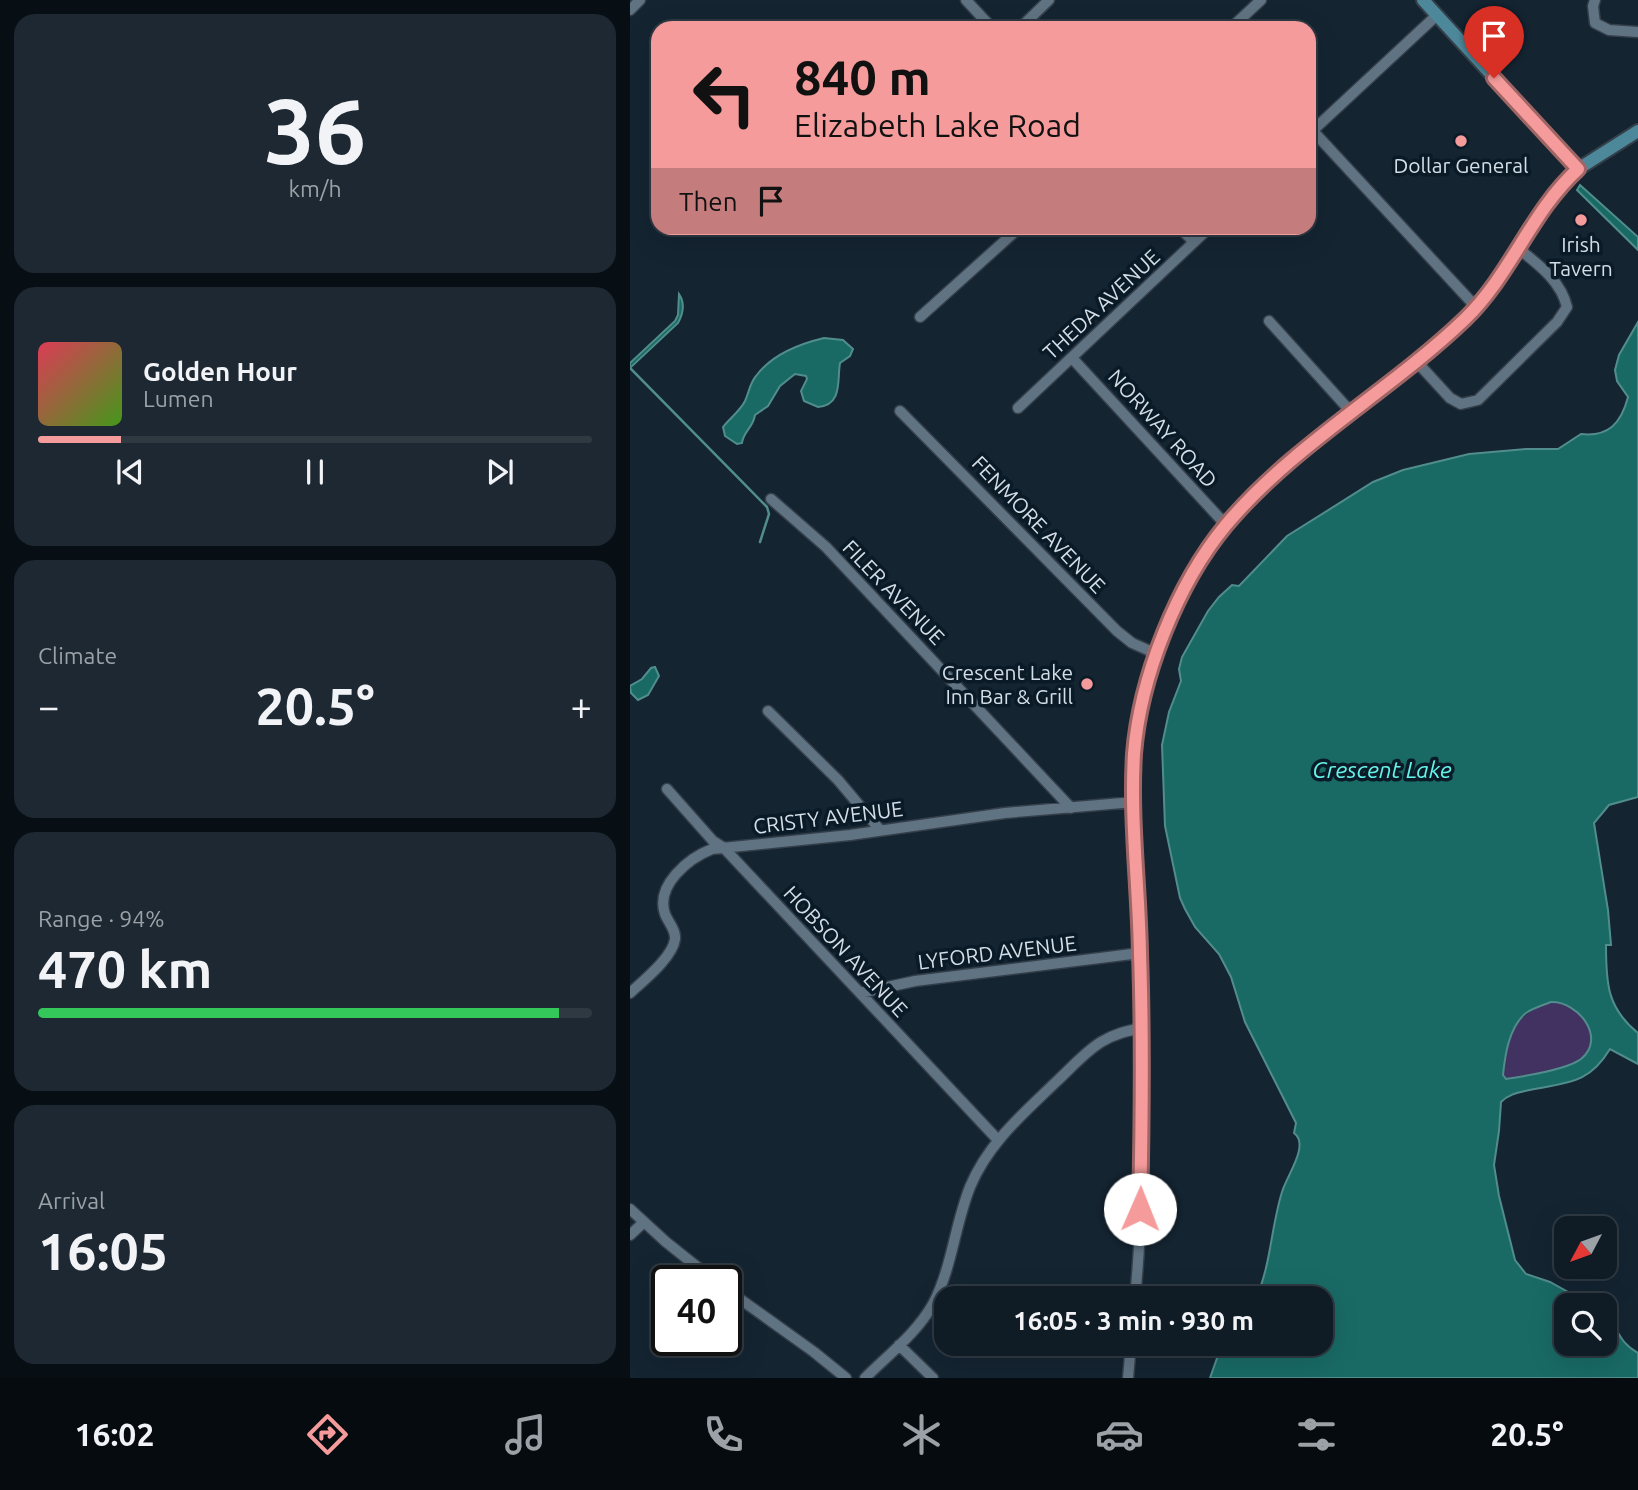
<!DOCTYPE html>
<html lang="en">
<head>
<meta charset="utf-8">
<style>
  :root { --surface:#0f1b25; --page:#1d2832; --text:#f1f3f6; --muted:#9ba1a7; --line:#2f3942; --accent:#f59b9b }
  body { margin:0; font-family:Ubuntu,sans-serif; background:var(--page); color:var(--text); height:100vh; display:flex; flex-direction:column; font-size:26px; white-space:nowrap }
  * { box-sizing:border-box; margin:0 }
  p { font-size:23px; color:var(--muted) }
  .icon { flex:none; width:38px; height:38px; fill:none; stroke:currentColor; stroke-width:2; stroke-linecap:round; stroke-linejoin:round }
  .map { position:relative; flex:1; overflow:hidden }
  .details { display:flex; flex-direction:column; gap:14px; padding:14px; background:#080f14; width:630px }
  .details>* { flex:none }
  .banner { position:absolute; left:21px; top:21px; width:665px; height:214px; border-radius:21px; box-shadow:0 7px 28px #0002,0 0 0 2px var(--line); background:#f59b9b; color:#111; overflow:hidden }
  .needle { width:46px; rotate:229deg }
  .controls { position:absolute; left:924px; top:1216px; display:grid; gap:14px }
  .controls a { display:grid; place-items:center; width:63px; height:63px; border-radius:14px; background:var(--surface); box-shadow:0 7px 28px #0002,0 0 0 2px var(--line); font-size:35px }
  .speed { position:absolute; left:21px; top:1265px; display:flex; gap:14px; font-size:35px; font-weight:700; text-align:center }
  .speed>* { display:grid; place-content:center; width:91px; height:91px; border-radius:50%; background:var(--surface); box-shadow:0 7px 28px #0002,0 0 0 2px var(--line); line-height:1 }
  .speed .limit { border:4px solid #111; border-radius:10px; background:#fff; color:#111 }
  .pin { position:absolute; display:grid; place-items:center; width:60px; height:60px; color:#fff; margin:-72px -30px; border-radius:50% 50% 50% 0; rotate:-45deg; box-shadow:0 0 7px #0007 }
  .pin .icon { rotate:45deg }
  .me { position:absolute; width:77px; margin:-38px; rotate:1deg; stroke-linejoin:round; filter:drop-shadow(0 0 5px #0008) }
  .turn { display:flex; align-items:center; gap:24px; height:147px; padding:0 28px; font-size:32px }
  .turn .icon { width:91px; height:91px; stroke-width:2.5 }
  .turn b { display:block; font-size:49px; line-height:60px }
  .then { display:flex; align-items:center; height:66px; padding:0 28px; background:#0003; gap:14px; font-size:26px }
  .big { font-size:52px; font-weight:700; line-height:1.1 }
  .details .tile { flex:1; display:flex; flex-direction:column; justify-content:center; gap:10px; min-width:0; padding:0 24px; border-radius:21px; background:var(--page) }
  .details .dial { align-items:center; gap:0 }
  .dial b { font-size:91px; line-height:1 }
  .song { display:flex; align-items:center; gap:21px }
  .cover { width:84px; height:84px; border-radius:10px; background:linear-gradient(135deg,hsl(350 70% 55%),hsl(100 70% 35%)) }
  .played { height:7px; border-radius:4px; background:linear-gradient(90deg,var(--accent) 15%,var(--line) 15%) }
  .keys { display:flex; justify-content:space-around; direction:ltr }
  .heat { display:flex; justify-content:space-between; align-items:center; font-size:38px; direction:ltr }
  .charge { height:10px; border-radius:5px; background:linear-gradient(90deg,#34c759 94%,var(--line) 0) }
  .trip { position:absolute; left:304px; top:1286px; width:399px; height:70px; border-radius:21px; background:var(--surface); box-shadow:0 7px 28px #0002,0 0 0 2px var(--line); font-weight:700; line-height:70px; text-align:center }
  .dock { display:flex; height:112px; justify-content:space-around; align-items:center; background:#060b0f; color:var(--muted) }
  .dock .icon { width:49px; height:49px }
  .dock .current { color:var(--accent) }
  .dock b { font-size:32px; color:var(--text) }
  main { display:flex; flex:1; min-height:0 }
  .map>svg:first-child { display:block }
  .green { fill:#423262 }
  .water { fill:#196a65; stroke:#518d8c; stroke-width:2; fill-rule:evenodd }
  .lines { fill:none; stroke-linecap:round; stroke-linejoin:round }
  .stream { stroke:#518d8c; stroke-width:2.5 }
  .minor-casing { stroke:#343f4a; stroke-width:13 }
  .major-casing { stroke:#343f4a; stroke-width:16 }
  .minor { stroke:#607382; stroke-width:10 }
  .major { stroke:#4d889a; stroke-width:12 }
  .route-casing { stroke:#9f6565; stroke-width:18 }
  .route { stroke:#f59b9b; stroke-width:12 }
  .poi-dot { fill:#f59b9b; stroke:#0a1b27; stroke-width:2.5 }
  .labels { text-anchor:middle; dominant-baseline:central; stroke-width:7; stroke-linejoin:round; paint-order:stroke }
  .poi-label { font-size:21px; fill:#d4dee7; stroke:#0a1b27 }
  .street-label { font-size:21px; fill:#d4dee7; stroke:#0a1b27 }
  .water-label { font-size:23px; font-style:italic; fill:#65f4ea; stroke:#0a1b27 }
</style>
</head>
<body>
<main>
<section class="details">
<div class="tile dial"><b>36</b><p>km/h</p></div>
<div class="tile">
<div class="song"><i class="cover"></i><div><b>Golden Hour</b><p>Lumen</p></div></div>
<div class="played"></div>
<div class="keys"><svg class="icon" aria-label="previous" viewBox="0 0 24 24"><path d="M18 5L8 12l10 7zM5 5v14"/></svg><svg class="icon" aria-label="pause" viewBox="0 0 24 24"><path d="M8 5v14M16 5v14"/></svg><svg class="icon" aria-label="next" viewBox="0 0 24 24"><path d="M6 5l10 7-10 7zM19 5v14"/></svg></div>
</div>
<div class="tile"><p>Climate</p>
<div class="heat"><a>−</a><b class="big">20.5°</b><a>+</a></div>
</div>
<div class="tile"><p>Range · 94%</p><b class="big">470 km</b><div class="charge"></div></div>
<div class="tile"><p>Arrival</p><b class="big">16:05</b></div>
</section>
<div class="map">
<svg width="1008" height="1378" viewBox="0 0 1008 1378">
  <rect width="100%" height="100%" fill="#142431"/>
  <path class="green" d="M921,1002C948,1001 977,1038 951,1059C936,1070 896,1076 876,1079L873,1075C878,1035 882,1016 921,1002Z"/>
  <path class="water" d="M950,185L1008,237V250L947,190Z
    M49,294C55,303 53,314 48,323L0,368V363L45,321L48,315Z
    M1008,322V797L979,805L964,823L978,910L981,945H976C976,983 977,1008 1008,1033V1064L980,1049C957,1087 934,1082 895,1091C886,1093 878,1095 871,1102L869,1131L864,1165L869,1196L885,1260L896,1274L920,1282L961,1305L936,1306V1344H975V1315C990,1329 987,1341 1008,1353V1378H580L592,1344H691V1298H626C641,1265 641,1227 652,1192C657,1175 680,1145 664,1133L666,1123L615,1022L601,977L589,954L565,927L555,909L550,898L535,826L532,745L539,712L551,681L549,669L552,657L578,611L589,597L602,585L609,586L657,536L743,482L773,470L839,454L896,449H928L951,434C978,437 991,424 998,397L987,381L985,370L989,355ZM921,1002C948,1001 977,1038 951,1059C936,1070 895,1076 876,1079L873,1075C875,1055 879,1027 896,1013C903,1008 913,1005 921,1002Z
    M194,338L213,340L223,349L220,356L210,363C207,380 213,405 188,407L174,401L171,391L177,379L176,376L165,374L150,386L138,406L125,415C123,428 113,432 112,443L107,444L95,436L93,427C100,418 110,411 115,401C119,392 120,383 126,376C142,354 169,344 194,338Z
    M25,667L29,676L18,695L8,700L1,693L0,686L12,679L21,668Z"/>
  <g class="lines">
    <path class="stream" d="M0,368L137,507L139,514L130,542"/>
    <defs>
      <path id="minor" d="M336,0L362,28
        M965,0L963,6L965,23L979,30L1008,32
        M0,10L10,0
        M390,28L419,0
        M601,28L631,0
        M683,131L846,307
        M679,134L807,15
        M550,228L564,242
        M290,317L389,228
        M639,321L722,413
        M442,358L596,525
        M786,361L820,398L831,404L848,400L927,322L937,307C931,281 909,265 889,249
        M388,408L579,228
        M270,411L487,631L502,643L527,654
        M141,499L196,547L441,808
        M138,711L208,780L250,830
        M37,789L83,841L94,848L368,1140
        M0,993C13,981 43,957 45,939C46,930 38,922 35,914C25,885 59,858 82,849L220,835L375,813L504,802
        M230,993L285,981L510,953
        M0,1209L36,1242L85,1281
        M0,1235L13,1223
        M96,1289L184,1352L216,1378
        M505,1298C516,1184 513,1067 510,953C509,888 500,822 504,757C509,678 544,591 593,529C617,498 648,473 678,449C730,406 786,366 834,319C882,274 901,213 948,169
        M269,1345L303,1378
        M235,1378C258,1355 287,1333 303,1304C322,1268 325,1224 340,1187C358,1143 394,1113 427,1081C441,1068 455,1052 471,1042C484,1034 497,1031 511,1028
        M498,1378L501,1344"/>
      <path id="major" d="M793,0L948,169L1008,131"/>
    </defs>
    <use href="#minor" class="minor-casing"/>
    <use href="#major" class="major-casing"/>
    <use href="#minor" class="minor"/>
    <use href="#major" class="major"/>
  </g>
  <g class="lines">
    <defs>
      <path id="route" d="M510,1209C512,1124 513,1039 510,954C509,888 500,820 504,754C510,678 547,584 596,525C663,445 760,391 835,319C882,273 901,212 948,169L864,78"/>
    </defs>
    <use href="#route" class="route-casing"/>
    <use href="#route" class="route"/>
  </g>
  <g class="poi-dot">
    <circle cx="831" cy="141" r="7"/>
    <circle cx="951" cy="220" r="7"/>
    <circle cx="457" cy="684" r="7"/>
  </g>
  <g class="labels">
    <g class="poi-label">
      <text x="831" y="165">Dollar General</text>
      <text x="951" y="244">Irish<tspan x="951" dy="24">Tavern</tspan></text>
      <text x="443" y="672" text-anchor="end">Crescent Lake<tspan x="443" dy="24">Inn Bar &amp; Grill</tspan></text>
    </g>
    <g class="street-label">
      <text transform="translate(471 304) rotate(-43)">THEDA AVENUE</text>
      <text transform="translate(533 428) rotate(48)">NORWAY ROAD</text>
      <text transform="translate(409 524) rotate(46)">FENMORE AVENUE</text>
      <text transform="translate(264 592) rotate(46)">FILER AVENUE</text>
      <text transform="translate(198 817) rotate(-7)">CRISTY AVENUE</text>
      <text transform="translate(216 951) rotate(47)">HOBSON AVENUE</text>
      <text transform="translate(367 952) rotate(-7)">LYFORD AVENUE</text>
    </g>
    <g class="water-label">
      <text x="752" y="769">Crescent Lake</text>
    </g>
  </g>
</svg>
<div class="controls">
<a><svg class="needle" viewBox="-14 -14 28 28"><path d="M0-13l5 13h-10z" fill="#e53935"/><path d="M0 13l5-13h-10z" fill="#9ba1a7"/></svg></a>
<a><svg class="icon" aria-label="search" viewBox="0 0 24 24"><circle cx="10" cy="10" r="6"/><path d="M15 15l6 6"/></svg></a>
</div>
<div class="speed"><div class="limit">40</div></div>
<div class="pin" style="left:864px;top:78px;background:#d93025"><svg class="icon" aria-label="arrive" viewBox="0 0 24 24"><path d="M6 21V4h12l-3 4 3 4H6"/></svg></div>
<svg class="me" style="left:510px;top:1209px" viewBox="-20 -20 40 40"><circle r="19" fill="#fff"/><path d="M0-13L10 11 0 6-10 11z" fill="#f59b9b"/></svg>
<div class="trip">16:05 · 3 min · 930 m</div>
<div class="banner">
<div class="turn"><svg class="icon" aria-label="left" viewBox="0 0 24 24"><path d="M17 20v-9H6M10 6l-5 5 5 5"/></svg><div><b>840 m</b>Elizabeth Lake Road</div></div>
<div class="then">Then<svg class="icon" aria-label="arrive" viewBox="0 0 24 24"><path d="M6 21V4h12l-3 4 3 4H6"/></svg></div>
</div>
</div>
</main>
<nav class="dock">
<b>16:02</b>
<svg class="icon current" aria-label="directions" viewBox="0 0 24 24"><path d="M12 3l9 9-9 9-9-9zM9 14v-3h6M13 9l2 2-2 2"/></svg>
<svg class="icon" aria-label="music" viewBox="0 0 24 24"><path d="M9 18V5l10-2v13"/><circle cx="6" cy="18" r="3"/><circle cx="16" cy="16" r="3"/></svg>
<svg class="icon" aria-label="phone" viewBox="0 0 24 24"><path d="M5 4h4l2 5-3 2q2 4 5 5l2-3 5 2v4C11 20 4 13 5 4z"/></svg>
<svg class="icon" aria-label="climate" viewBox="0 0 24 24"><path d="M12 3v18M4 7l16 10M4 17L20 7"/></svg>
<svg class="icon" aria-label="car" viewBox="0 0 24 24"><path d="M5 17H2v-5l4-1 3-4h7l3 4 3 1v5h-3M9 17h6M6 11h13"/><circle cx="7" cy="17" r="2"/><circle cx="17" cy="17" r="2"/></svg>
<svg class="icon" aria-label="filters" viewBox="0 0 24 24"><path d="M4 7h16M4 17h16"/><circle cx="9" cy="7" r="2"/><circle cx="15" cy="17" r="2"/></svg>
<b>20.5°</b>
</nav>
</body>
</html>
